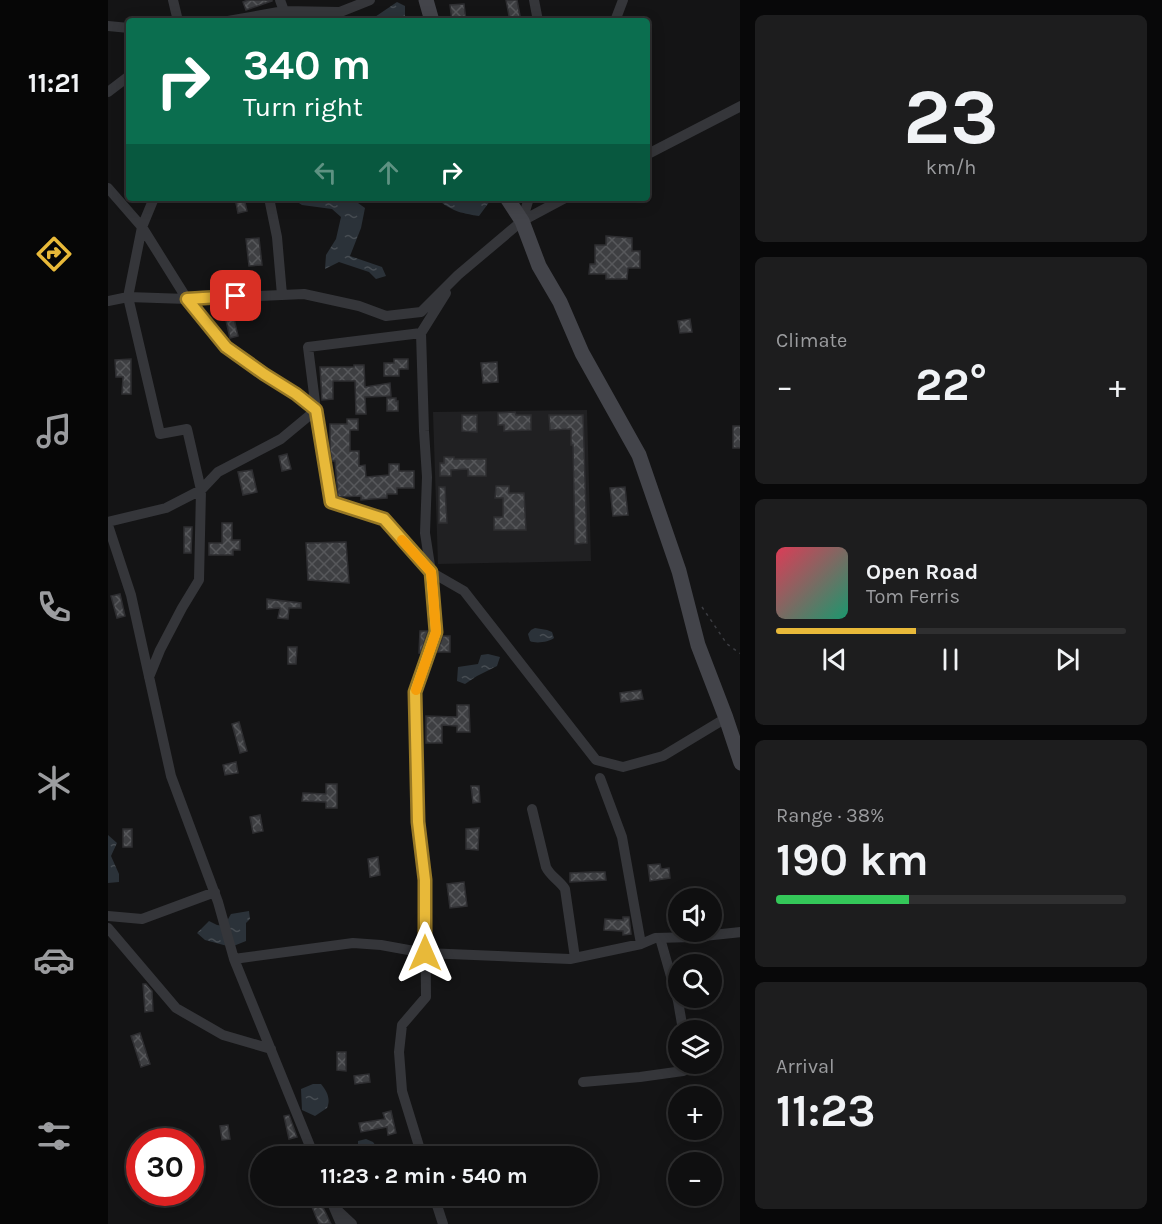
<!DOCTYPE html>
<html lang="en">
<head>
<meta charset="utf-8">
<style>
  :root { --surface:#0f0f10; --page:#1d1d1e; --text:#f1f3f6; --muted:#9b9c9f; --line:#2f2f30; --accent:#e8b939 }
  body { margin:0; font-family:Karla,sans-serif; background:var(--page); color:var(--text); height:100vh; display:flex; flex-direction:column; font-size:22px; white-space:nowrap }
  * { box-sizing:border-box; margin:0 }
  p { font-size:20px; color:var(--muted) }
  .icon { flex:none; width:33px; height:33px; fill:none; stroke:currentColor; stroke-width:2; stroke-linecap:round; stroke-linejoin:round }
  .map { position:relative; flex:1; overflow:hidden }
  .side { display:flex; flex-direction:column; gap:15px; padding:15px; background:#080809; width:422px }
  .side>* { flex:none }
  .banner { position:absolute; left:18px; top:18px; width:524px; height:183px; border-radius:6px; box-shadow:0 3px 15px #0003,0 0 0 2px var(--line); background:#0b6e4f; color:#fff; overflow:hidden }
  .fabs { position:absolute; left:560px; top:888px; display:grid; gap:12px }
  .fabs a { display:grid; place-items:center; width:54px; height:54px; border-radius:50%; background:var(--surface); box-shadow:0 3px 15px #0003,0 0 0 2px var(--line); font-size:30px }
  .speed { position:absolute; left:18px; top:1128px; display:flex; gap:12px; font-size:30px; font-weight:700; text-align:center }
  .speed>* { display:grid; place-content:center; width:78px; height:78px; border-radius:50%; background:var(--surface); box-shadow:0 3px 15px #0003,0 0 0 2px var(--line); line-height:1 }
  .speed .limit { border:9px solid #d22; background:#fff; color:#111 }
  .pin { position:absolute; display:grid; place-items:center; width:51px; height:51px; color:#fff; margin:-26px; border-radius:12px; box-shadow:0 3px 9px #0006 }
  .me { position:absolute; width:66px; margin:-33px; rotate:0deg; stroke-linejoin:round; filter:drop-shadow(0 0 4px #0008) }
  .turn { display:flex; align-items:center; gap:21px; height:126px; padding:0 18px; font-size:27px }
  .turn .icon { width:78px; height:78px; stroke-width:2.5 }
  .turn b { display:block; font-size:42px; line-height:51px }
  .lanes { display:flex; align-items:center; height:57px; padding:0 18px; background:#0003; justify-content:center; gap:30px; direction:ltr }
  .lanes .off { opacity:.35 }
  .big { font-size:45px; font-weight:700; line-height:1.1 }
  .side .tile { flex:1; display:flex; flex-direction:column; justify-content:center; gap:9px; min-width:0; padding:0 21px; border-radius:9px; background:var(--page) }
  .side .dial { align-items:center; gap:0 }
  .dial b { font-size:78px; line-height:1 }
  .song { display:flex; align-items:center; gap:18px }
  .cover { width:72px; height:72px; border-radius:9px; background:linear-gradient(135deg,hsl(350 70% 55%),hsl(160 70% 35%)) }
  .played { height:6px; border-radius:3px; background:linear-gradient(90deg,var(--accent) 40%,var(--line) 40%) }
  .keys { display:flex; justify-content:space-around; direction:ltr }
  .heat { display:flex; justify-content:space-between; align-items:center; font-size:33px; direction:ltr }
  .charge { height:9px; border-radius:4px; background:linear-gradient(90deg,#34c759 38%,var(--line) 0) }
  .trip { position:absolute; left:142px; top:1146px; width:348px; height:60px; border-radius:30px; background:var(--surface); box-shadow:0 3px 15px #0003,0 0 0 2px var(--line); font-weight:700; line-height:60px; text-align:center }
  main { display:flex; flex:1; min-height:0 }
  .menu { display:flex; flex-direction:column; width:108px; justify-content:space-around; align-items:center; background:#060606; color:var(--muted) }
  .menu .icon { width:42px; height:42px }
  .menu .selected { color:var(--accent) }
  .menu b { font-size:27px; color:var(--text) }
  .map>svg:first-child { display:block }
  .built { fill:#202022 }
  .water { fill:url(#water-ripples) }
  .building { fill:url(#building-cross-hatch); stroke:#2e2e31; stroke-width:1.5 }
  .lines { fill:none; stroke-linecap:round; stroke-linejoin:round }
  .path { stroke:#3b3c41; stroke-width:1.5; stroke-dasharray:3 4.5; stroke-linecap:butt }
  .street { stroke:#35363a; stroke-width:10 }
  .secondary { stroke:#43444a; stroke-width:15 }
  .route-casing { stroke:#977825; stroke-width:15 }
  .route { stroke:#e8b939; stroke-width:10 }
  .slow { stroke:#f59e0b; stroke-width:10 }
</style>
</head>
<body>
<main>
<nav class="menu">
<b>11:21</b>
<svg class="icon selected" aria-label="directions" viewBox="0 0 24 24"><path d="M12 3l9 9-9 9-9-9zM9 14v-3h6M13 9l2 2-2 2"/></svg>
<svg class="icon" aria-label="music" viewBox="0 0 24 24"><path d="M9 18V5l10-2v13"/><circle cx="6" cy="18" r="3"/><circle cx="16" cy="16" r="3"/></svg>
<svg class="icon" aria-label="phone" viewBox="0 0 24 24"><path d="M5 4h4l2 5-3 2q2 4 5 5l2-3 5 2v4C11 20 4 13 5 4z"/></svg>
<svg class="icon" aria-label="climate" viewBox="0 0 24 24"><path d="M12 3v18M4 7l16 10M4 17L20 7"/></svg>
<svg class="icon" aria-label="car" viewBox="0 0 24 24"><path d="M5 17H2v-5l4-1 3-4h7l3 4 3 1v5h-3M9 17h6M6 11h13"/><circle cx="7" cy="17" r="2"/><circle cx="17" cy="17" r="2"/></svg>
<svg class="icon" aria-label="filters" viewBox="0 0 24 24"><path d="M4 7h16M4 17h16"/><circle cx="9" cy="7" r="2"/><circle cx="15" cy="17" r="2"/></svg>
</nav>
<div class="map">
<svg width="633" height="1224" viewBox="0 0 633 1224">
  <defs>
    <pattern id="water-ripples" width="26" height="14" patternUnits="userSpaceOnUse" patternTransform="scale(1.5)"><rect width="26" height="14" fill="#2b3239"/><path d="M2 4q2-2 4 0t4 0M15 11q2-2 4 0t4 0" fill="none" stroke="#474d53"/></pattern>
    <pattern id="building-cross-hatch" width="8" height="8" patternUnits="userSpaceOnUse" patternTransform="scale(1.5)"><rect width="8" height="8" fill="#3e3f42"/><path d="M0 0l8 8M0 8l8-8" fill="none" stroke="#57585b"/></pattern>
  </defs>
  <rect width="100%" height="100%" fill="#141415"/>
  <path class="built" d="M479,410L483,561L330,564L325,412Z"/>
  <path class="water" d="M289,2L297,6V19L295,21H261Z
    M183,198H243L257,208L253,228L242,256L274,267L278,276L268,279L261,272L231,262L217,269L218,255L228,239L233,217L224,209L194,205Z
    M328,198H381L382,201L371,216C352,213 343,211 328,198Z
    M427,628L439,630L444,632L446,638C441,642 428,644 422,641L420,634L423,630Z
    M380,654L392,657L389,666L369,676L357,684L349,681L350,667L370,664L373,655Z
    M0,835L9,843L3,856L11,874V882L0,883Z
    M141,911L142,919L138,923V941L123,947L97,940L89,933L101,921L109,925L116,926L123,914Z
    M205,1084H213C219,1091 223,1099 219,1108L207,1116L194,1110L193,1089Z
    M258,1139L265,1142L268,1146L265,1154L257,1156L250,1151V1141Z"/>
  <path class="building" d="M140,0H164V1L138,10L135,2Z
    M398,0H409L413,21H402Z
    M356,4L358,21H344L342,5Z
    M127,198H136L139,211L130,213Z
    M498,236L524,238V251H532V268H520L519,279H498V274H481L482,264H487V245H498Z
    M151,238L154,265L141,266L138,239Z
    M124,310L130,336L122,338L116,312Z
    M582,319L584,332L572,333L570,321Z
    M23,359V394H14L15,377H8L7,360Z
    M286,359H300V369H291V376H276V363H286Z
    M389,362L390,382L375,383L373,363Z
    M246,365H256L257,387L282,383L283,396L257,397L258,414H248L247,381H225V399L214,400L212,367H246Z
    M279,398H288V401H290V411H279Z
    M407,412L408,415H423V430L396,431V425H390V413Z
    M354,415H369V432L354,431Z
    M441,415H475L479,543L467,544L465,445H463V429L442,430Z
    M239,419H250V430H242V451H251V466L257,465L258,477L281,475V464H291V471H306V488H289V494H279V498L264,499L253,500V496L230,497L227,461H224L222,450V424H239Z
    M625,426H633V448H625Z
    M179,454L183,469L174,471L171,456Z
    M336,457H346V459H378V476H360V469L343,470V476H332V463H336Z
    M144,470L149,492L135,495L130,472Z
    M388,486H401V493H416L418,530H386V517H395V498H387Z
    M331,487H337L339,523H331Z
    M517,487L520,515L505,516L502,488Z
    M114,523H124V540H132V550H125V555H101V543H114Z
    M76,527H84L83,553H76Z
    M238,542L241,583L200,580L198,543Z
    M12,594L17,616L9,618L3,596Z
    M159,599L193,603V608H181L180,619L170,618L172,608L159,609Z
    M312,631H320L313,653H311Z
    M335,636H342V652H329Z
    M180,647H189L188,664H180Z
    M533,690L535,699L513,702L512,693Z
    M349,705H361L362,732H349V726L334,725V743H318V716L349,717Z
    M131,722L139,751L132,753L124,724Z
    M128,762L130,773L117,775L115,765Z
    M218,784H229V808H218V802L194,801L195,793L218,794Z
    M363,786H371L372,802L365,803Z
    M152,815L155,831L145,833L142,817Z
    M371,828L370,850L358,849V829Z
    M15,829H24V847H15Z
    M270,857L272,875L262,877L260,859Z
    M552,864L553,869L561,868L562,878L542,881L540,865Z
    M485,872H497L498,880L462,882V873Z
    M356,882L359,906L342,908L339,884Z
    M515,917H521L523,934L515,935V931L496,930L497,919L515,920Z
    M35,984H38L44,991L45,1011L37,1012Z
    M32,1033L42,1064L33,1067L23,1036Z
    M229,1052H238V1071L229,1070Z
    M261,1074L262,1082L247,1084L246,1076Z
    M283,1111L288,1133L280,1135L279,1127L253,1132L251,1123L277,1119L275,1113Z
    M181,1115L189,1137L181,1139L176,1116Z
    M120,1125L122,1139L114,1140L112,1126Z
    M213,1203L223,1224H211L204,1207Z"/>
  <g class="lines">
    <path class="path" d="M594,607L619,644L633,654"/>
    <path class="street" d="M65,0L70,21
      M172,0L176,11L177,21
      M426,0L430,21
      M120,21L176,11L232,12L262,0
      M507,21L515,0
      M0,26L21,28
      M0,92L21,76
      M538,155L633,106
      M0,188L34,227L79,299L118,347L156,374L187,394L208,410L223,503L276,519L323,572L356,591L488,760L515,767L555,756L618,718
      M161,198L169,237L174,295
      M414,221L421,198
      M0,301L20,297L79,299L196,294L251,306L278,316L313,312L350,275L414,221L457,198
      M313,333L316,431L319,477L317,533L323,572L328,632L307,692L310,821L317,880L318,997L294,1025L291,1052L294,1091L314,1156
      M0,522L58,508L93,490L110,472L173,439L208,410L200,347L313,333L338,293
      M0,525L23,595L63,776L110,902L126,959L206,1156
      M41,677L52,650L74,608L91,580L93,490L79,429L52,434L20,297L34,227L46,198
      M492,778L514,837L533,944
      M424,809L438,867C442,876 451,880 457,889L467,958
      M0,916L34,919L107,892
      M0,928L68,1008L115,1035L163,1049
      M552,938L570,1001L575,1030
      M126,959L245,943L273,945L317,953L462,959L533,944L547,938L586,937L633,932
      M475,1082L532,1077L575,1071L581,1067V1064
      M221,1196L233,1224
      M326,1196L335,1224
      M229,1210L244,1224"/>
    <path class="secondary" d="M318,0L324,21
      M399,198L414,221L431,266L452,302L474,353L531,455L571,571L590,645L618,718L633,763"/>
  </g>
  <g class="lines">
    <defs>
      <path id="route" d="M128,296L79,299L118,347L156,374L188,394L208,410L223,502L276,519L323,572L328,632L307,692L310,822L317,880V953"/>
    </defs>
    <use href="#route" class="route-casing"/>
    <use href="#route" class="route"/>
    <path class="slow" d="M294,540L323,572L325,592L328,632L308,690"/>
  </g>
</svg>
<div class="fabs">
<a><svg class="icon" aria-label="sound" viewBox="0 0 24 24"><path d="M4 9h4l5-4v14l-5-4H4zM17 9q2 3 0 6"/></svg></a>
<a><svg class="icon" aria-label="search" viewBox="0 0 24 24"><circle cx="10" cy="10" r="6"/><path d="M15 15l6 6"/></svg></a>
<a><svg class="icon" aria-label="layers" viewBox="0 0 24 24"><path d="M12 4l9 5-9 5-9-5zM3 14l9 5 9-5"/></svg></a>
<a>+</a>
<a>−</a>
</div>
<div class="speed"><div class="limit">30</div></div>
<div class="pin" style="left:128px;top:296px;background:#d93025"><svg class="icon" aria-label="arrive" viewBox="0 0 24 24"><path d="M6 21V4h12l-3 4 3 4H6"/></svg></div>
<svg class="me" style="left:317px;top:953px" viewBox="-20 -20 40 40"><path d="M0-17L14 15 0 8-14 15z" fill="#e8b939" stroke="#fff" stroke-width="4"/></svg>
<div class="trip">11:23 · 2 min · 540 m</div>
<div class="banner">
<div class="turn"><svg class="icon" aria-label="right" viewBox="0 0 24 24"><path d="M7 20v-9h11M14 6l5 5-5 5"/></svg><div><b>340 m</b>Turn right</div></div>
<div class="lanes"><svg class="icon off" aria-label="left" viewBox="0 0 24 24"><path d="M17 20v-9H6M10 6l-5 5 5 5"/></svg><svg class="icon off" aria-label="ahead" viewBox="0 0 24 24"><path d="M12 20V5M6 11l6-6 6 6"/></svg><svg class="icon" aria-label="right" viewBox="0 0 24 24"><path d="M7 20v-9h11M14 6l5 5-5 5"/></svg></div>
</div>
</div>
<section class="side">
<div class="tile dial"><b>23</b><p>km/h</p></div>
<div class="tile"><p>Climate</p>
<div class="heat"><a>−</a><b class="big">22°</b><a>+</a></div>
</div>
<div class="tile">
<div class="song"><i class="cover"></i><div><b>Open Road</b><p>Tom Ferris</p></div></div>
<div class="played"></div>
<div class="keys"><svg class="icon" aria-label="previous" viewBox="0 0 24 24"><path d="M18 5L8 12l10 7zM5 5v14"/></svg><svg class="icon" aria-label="pause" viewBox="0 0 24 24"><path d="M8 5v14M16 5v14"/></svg><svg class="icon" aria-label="next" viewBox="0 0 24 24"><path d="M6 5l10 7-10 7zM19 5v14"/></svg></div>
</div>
<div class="tile"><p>Range · 38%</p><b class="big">190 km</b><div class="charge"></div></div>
<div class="tile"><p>Arrival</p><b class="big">11:23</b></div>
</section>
</main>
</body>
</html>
